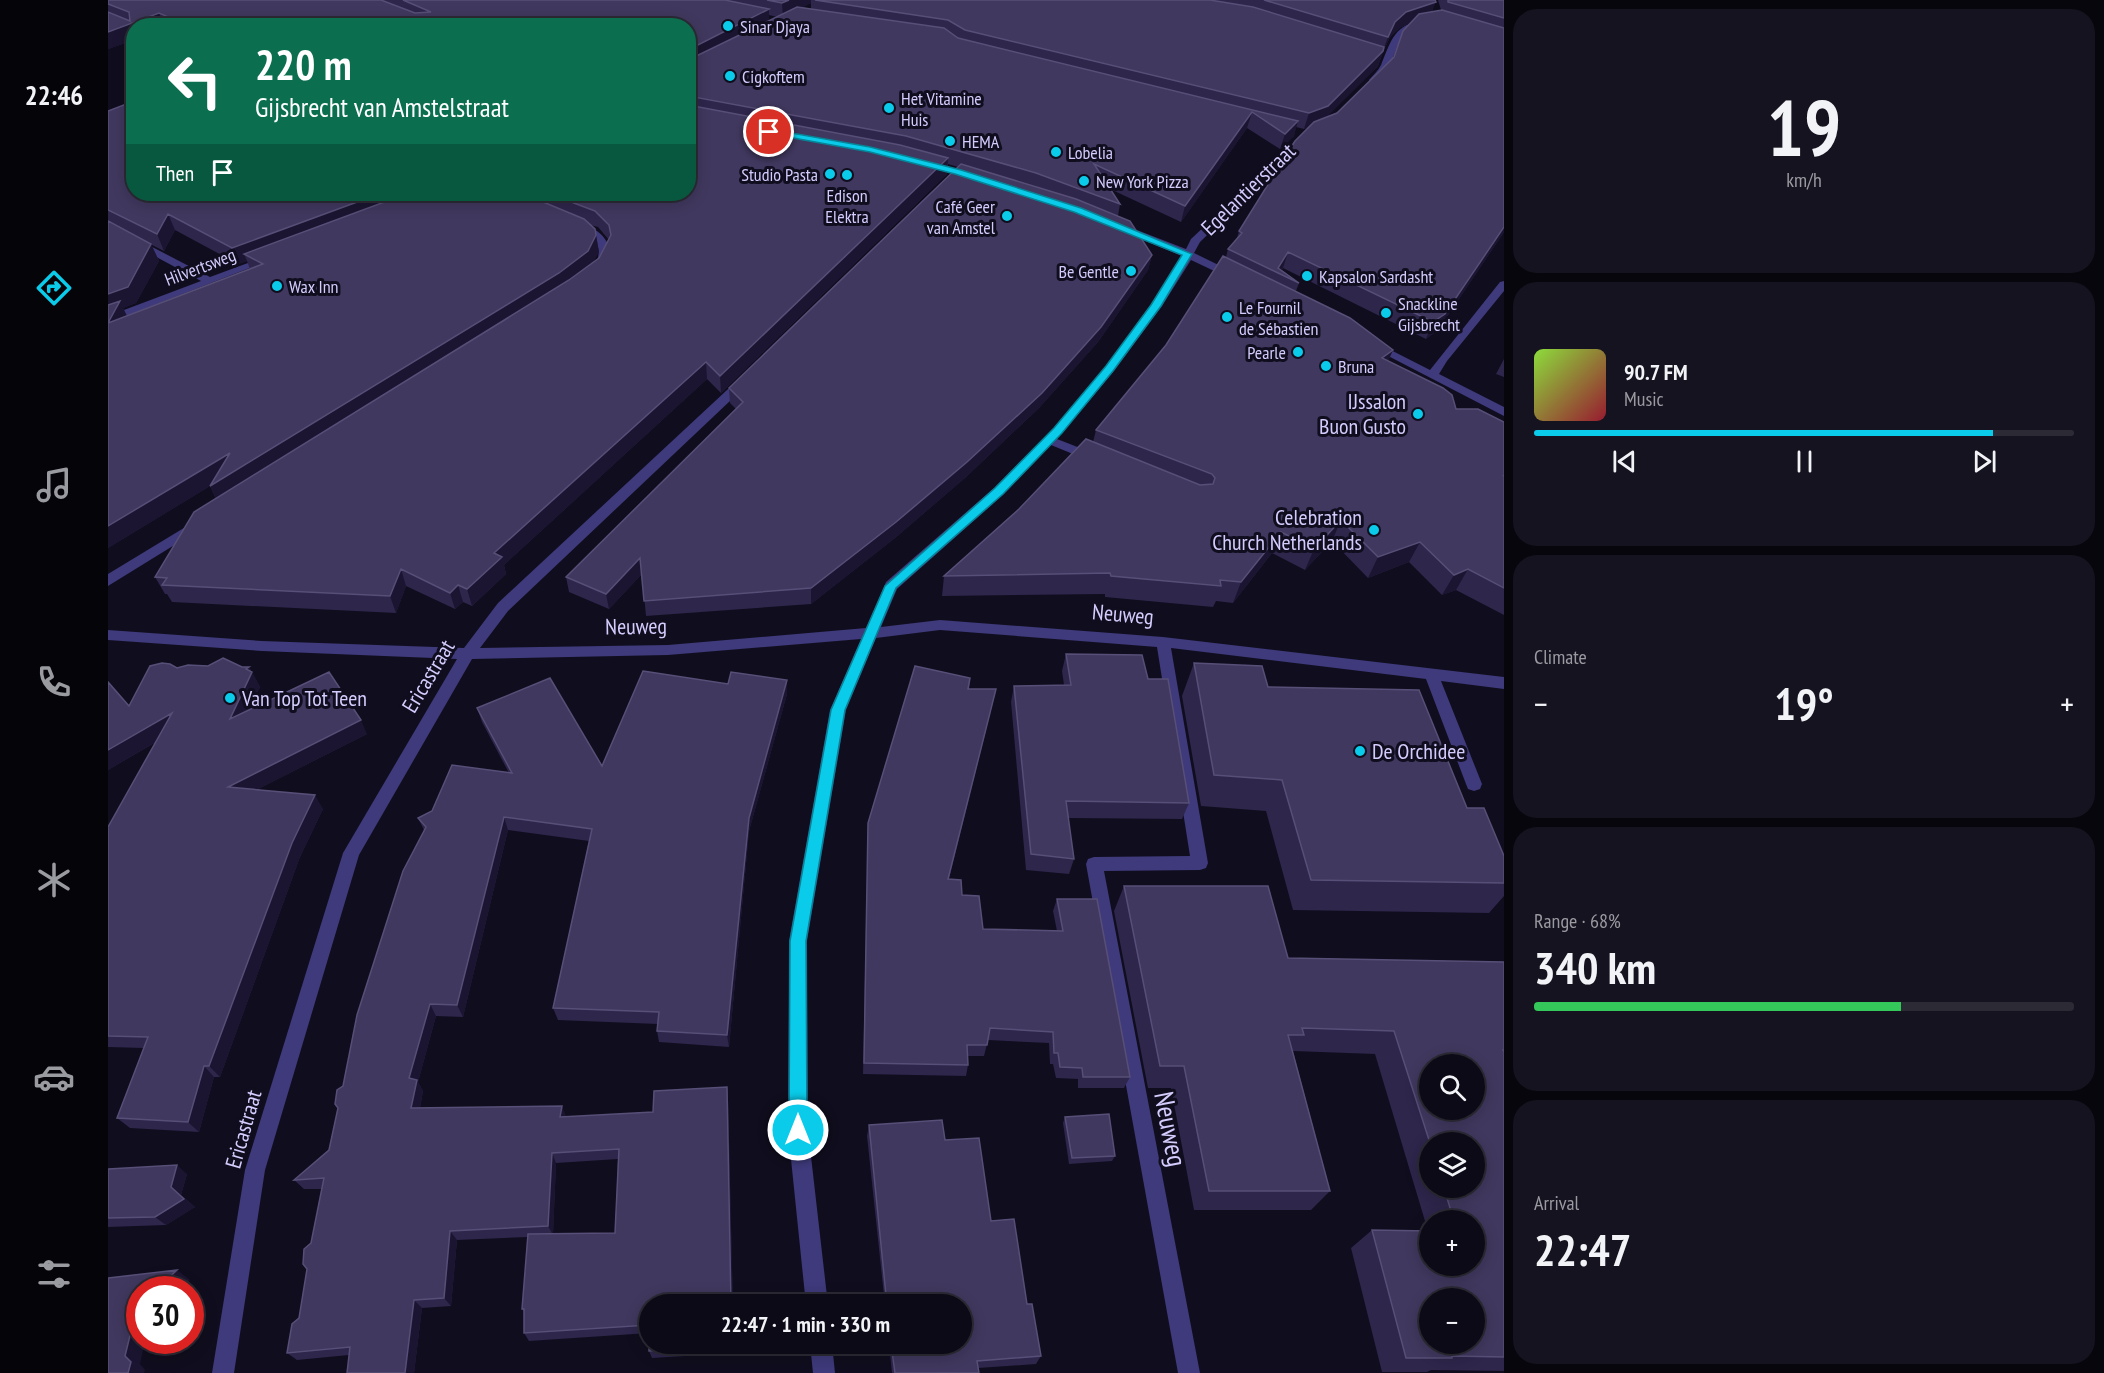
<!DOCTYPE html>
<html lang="en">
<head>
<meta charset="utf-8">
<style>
  :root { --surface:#0c0a16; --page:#15131f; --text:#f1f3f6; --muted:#9a9aa1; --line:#2c2b35; --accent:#0accea }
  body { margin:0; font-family:"PT Sans Narrow",sans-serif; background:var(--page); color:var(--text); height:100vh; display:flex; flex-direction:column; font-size:22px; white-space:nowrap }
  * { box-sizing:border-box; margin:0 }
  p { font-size:20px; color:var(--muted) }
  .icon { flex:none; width:33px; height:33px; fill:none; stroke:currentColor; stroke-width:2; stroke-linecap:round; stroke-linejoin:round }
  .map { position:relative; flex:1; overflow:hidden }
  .drawer { display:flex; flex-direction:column; gap:9px; padding:9px; background:#07060c; width:600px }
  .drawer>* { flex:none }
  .top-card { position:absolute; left:18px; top:18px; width:570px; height:183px; border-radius:24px; box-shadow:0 3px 15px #0003,0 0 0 2px var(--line); background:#0b6e4f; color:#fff; overflow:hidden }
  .tools { position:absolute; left:1311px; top:1054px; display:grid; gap:12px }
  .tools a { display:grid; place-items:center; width:66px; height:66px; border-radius:50%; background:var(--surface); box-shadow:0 3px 15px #0003,0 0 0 2px var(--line); font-size:30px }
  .speed { position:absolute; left:18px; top:1276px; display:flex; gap:12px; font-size:30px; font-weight:700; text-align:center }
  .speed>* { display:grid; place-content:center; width:78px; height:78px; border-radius:50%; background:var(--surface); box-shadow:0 3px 15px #0003,0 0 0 2px var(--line); line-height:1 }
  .speed .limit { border:9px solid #d22; background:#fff; color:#111 }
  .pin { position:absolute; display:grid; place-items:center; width:51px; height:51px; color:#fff; margin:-26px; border:3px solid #fff; border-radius:50%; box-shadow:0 2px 6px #0007 }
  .me { position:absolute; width:66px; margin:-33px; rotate:0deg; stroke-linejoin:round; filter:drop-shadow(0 0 4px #0008) }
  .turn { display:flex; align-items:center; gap:21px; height:126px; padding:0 30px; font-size:27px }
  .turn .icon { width:78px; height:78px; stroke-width:2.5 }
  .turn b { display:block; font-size:42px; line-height:51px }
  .then { display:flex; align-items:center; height:57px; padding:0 30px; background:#0003; gap:12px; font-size:22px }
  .big { font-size:45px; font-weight:700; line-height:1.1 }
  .drawer .widget { flex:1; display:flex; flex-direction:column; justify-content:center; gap:9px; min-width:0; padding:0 21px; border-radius:24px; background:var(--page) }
  .drawer .dial { align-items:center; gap:0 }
  .dial b { font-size:78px; line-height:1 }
  .song { display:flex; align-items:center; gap:18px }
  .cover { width:72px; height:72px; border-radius:9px; background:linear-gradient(135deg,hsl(90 70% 55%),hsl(350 70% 35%)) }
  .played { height:6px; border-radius:3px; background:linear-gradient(90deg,var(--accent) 85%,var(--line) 85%) }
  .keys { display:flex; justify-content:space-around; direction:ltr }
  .heat { display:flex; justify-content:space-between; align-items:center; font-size:33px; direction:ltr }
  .charge { height:9px; border-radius:4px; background:linear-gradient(90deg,#34c759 68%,var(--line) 0) }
  .trip { position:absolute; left:531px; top:1294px; width:333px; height:60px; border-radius:30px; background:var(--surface); box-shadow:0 3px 15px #0003,0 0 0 2px var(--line); font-weight:700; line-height:60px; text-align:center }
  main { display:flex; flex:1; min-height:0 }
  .dock { display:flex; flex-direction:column; width:108px; justify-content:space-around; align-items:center; background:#050409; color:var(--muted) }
  .dock .icon { width:42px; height:42px }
  .dock .selected { color:var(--accent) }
  .dock b { font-size:27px; color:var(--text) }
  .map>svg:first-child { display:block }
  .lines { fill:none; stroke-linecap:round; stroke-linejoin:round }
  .minor { fill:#3e3a7b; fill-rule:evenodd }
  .wall { fill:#2e264b; fill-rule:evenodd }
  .shaded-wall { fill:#1b1531 }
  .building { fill:#40385e; stroke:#574f77; stroke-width:1.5; fill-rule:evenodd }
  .route { fill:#0accea; stroke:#068598; stroke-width:1.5 }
  .poi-dot { fill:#0accea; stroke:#100d1e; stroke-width:2 }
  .labels { text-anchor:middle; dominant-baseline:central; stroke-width:6; stroke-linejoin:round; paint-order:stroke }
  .far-poi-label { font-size:18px; fill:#d3ccfd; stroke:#100d1e; text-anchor:start }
  .far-street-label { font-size:18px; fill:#d3ccfd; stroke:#100d1e }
  .street-label { font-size:22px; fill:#d3ccfd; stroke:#100d1e }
  .poi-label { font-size:22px; fill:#d3ccfd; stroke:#100d1e; text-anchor:end }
  .near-street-label { font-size:27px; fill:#d3ccfd; stroke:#100d1e }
</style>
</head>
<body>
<main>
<nav class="dock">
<b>22:46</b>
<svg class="icon selected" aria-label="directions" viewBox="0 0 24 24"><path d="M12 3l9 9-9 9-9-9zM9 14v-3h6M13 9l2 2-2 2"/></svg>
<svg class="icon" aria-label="music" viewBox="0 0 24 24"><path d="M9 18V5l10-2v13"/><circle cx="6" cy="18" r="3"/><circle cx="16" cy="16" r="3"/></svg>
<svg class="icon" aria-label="phone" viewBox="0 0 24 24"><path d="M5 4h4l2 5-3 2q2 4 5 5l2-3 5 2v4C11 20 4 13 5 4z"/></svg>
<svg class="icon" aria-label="climate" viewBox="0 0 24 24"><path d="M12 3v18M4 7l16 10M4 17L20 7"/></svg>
<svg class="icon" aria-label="car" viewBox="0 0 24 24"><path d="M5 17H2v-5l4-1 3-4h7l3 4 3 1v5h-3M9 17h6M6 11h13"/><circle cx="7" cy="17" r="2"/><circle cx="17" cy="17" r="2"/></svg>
<svg class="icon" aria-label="filters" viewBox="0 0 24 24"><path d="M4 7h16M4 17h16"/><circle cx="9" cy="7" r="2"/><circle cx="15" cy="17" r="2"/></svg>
</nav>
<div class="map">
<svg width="1396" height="1373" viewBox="0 0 1396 1373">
  <rect width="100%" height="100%" fill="#100d1e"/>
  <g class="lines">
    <path class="minor" d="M1311,21H1314V25C1290,30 1290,49 1281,67C1278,73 1272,77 1268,82H1262L1261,80C1265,75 1270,71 1273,65C1282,44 1285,26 1311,21Z
      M1198,131L1201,132V136L1092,242L1086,253L1129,274V278H1121L1083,260L1054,306L1006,371L949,439L990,455L992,458L990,461H982L943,445L896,494L789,589L773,627L832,620L1055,637L1396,677V689L1333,681L1374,784L1372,789L1366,791L1360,789L1358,784L1318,679L1063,648L1100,863L1098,868L1092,870L996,871L1092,1373H1070L978,864L980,859L986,857L1082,856L1049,647L832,630L768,638L738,710L699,941L700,1130L720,1305H698L680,1130L681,941L722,710L753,639L560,655L364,659L251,855L157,1170L126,1373H104L137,1170L235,853L349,659L154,651L0,640V630L154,641L356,648L390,603L633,377L637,376L643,380L641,383L400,611L372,648L560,645L758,628L778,582L886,488L946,428L998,367L1068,269L1074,256L1008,229V225H1016L1078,249L1083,239Z
      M472,223C486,227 500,236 502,252L496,267H488L487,265C497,246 485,236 468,228L467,226Z
      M0,224L102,277L156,257H164L165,259L0,323V316L93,281L0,231Z
      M1396,281V291L1339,361L1331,374L1396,407V416L1259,345L1265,342L1269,343L1322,370L1392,282Z
      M89,520L96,525L94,528L0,586V574Z
      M702,1344H724L727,1373H705Z"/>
  </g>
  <path class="wall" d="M0,0H1327L1324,12L1333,10L1330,0H1396V232L1330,330L1318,339L1175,268L1174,270L1191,283L1188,291L1285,350L1280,361L1348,409L1396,422V615L1348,590L1334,595L1301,562L1260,578L1224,541L1197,570L1164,553L1125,603L1108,601L1105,607L997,597V594L834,596L836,576L985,442L988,430L1058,345L1118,257L1120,249L1129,238L1131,231L1203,126L1196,129L1188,127L1186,136L1172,149L1139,128L1073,222L1002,189L1012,204L1010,216L1044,255L1040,270L990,342L931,408L857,478L787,538L703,604L538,616L534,574L501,609L461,592L458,577L628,409L622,403L621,388L850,167L840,164L839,174L613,393L599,379L396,565L398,574L364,606L355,602L347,609L298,586L288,613L64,602L59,594H57L47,577L108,499L102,486L0,548V111L26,194H580V26H26V40L0,49ZM703,3V9L694,7ZM661,15L669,17L661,21ZM1303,23L1286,57L1229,113L1218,117L1270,66L1275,52L1282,37L1293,27ZM482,225L490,227L501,240L491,258L484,263L491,252L488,235ZM67,230L130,264L139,261L142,269L19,316L15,308L28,303L51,261L43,244L26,236L56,251Z
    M1396,359V377L1388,374Z
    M958,654L1040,679L1081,803L1074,819L960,818L966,859L961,874L918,870L903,702L906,686L956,685L954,671Z
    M1086,663L1160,687L1359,808L1396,856V896L1381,913L1185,910L1158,811L1093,806L1074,696Z
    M134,667H141L152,687L141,710L259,734L150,789L215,809L192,857L112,1077H106L91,1132L22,1128L9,1118L36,1048L0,1047V827L48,742L0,770V682L21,706L69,668Z
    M862,678L861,689L885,702L841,879L854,895L875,929L949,931L945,911L949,899L1022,1077L1016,1088H970V1079L948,1078L945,1064H942L941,1043L880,1040L876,1056H860V1065L858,1076L755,1074L760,823Z
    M679,680V694L641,831L621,1047L551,1042L549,1031L550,1024L450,1020L445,1008L481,841L400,830L355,1017L328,1016L310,1082L315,1091L312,1108L458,1117L545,1112L619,1087L620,1098L626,1353L544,1358L541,1351V1333L421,1341L416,1333V1312L414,1309L420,1237L349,1240L343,1306L314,1308L306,1373H239L241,1355L189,1360L179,1353L191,1318L203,1243L214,1189H196L186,1180L221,1150L235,1086L316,830L310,818L401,773L374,722L369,708L494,766L620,684ZM510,1159L507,1233L445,1234L448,1163Z
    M1016,886L1180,958L1396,962V1371L1323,1370L1319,1372H1274L1243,1248L1264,1230L1320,1231L1267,1054L1185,1051L1222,1191L1203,1210H1086L1063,1088H1040L1006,911ZM1322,1143L1366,1188H1322ZM1322,1221H1366L1322,1266Z
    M957,1117L1007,1156L1004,1161L961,1164L955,1123Z
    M761,1125L837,1140L883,1221L919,1304L933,1356L928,1364L870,1368L871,1373H784L781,1344H854V1305H777L759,1136Z
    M0,1169L79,1174L73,1195L87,1207L58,1225L0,1227Z"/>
  <path class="shaded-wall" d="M681,0H703V3L675,18L674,3Z
    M1328,2L1322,16L1293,27L1282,37L1275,52L1270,66L1215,121L1196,129L1201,113L1275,51L1280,37L1287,22L1298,12Z
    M661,9V24L580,65V50Z
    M51,13L56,26H26V40L0,49V32Z
    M1144,112L1139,128L1073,222L1077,206Z
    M1190,121L1186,136L1172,149L1177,134Z
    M840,158L839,174L613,393L612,376Z
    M271,194H318L136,254L139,261L130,264L124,248Z
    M60,214L67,230L56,251L49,234Z
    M1396,227V232L1330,330L1318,339L1325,322Z
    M488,235L491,252L482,268L110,503L102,486L0,548V526Z
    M43,244L51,261L28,303L15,308L20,318L0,323V294Z
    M1180,252L1175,268L1171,274L1170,268Z
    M1044,255L1040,270L990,342L931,408L857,478L787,538L703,604V588Z
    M1285,350L1276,370L1274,358Z
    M598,362L599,379L396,565L398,574L364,606L359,589L386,553Z
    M1233,520L1224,541L1197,570L1206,549Z
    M1173,532L1164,553L1125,603L1133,582Z
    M1312,542L1301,562L1260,578L1270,557Z
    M532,558L535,573L501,609L498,594Z
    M293,569L298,586L288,613L282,596Z
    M1360,569L1348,590L1334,595L1346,575Z
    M350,585L355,602L347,609L342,593Z
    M141,667L152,687L130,733L122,719L138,669Z
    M679,680V694L641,831L621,1047L619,1035L641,818Z
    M888,689L885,702L837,892L840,879Z
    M64,713L73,727L0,770V750Z
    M253,720L259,734L128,800L120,787Z
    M207,795L215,809L192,857L112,1077L101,1066L184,843Z
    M396,817L400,830L355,1017L349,1005Z
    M322,1004L328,1016L310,1082L315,1091L310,1119L303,1108L301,1078Z
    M96,1066L106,1077L91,1132L80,1122Z
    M619,1087L620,1098L625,1305H623Z
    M454,1106L458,1116L457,1128L452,1117Z
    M444,1153L448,1163L445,1235L440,1226Z
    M69,1165L79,1174L73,1195L87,1207L58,1225L47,1217L63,1187Z
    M342,1231L349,1240L343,1306L336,1298Z
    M69,1270L82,1280L71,1290H48Z
    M306,1300L314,1308L306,1373H297Z
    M32,1305V1341H37L32,1364L37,1370L36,1373H20L17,1356L29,1307Z"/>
  <path class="building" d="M0,0H273L307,13L323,12L295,0H617L661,9L580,50V26H81L51,13L0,32V12L22,21L21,12L0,4Z
    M659,0H681L674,3Z
    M707,0H1102L1145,7L1276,47L1275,51L1220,106L1201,113L857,30L840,20Z
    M1156,0H1327L1328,2L1298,12L1287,22L1280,37Z
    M1340,0H1396V18L1340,2Z
    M689,7L836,28L850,38L1190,121L1177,134L1144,112L1077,206L986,164L1012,204L928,173L798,136L580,96V60Z
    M1334,10L1396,28V227L1337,314L1325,322L1180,252L1170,268L1191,283L1120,249L1134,233L1131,231L1187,141L1206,122L1229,113L1286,57L1295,31L1311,14Z
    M26,101V194H271L124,248L60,214L49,234L0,210V111Z
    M580,105L792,145L840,158L612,376L598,362L386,553L394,557L359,589L350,585L342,593L293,569L282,596L54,585L59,578L47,577L86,512L461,280L491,258L503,235L501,225L487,211L442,194H580Z
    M853,164L968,199L1022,221L1044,255L993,327L934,393L859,462L788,522L703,588L536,601L532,558L498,594L458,577L635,402L621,388Z
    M298,194H416L476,219L487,229L488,235L480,251L451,273L102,486L122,453L0,526V323L155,264L136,254Z
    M0,221L43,244L20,287L0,294Z
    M1115,256L1242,318L1285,350L1274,358L1335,388L1344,395L1348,409H1370L1396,422V476L1395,475L1396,477V588L1360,569L1346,575L1312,542L1270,557L1233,520L1206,549L1173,532L1133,582L1112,580L1113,586L1003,576L1002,573L836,576L911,509L978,439L1092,485L1105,484L1107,478L1104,474L988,430L1058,345Z
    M12,301L0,323V305Z
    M958,654L1034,655L1040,679H1060L1081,803L958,801L966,859L923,854L906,686L963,685Z
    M115,658L134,667H141L138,669L144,672L122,719L221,672L253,720L120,787L207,795L184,843L101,1066H96L80,1122L9,1118L40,1037L0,1036V827L64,713L0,750V682L21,706L42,666L54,663L62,664L69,668L80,665L100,666Z
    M1086,663L1154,666L1160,687L1311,690L1359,808H1376L1396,856V883L1203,880L1174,780L1106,775Z
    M807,666L862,678L860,689H888L840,879L853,880L854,895L871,896L875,929L955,931L949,899H989L1022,1077H975L974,1068L952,1067L950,1053H946L945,1032L882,1028L879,1045H859L860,1065L756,1063L760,823Z
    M535,671L620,684L623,672L679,680L641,818L619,1035L549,1031L551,1012L445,1008L484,829L396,817L349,1005L322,1004L301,1078L309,1080L303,1108L454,1106L452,1117L545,1112L546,1091L619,1087L623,1305H542V1344H624V1345L541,1351V1325L416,1333V1309H414L420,1234L507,1233L511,1149L444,1153L440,1226L342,1231L336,1298L306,1300L297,1373H239L242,1347L179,1353L184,1324L191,1318L199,1269L195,1264L196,1249L203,1243L216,1178L186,1180L221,1150L230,1108L227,1104L229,1090L235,1086L249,1015L295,871L318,827L310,818L324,811L344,765L404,773L369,708L442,678L494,766Z
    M1016,886H1160L1180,958L1396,962V1050H1395L1396,1052V1357L1344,1356V1358H1298L1264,1230L1322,1231V1266H1366V1221H1346L1336,1188H1366V1143H1322L1286,1031L1194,1028L1196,1035H1180L1222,1191H1101L1076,1066H1052ZM1322,1065H1366V1110H1322ZM1322,1299H1366V1344H1322Z
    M1001,1114L1007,1156L964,1158L957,1117Z
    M834,1120L837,1140L871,1138L883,1221L906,1219L919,1304H924L933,1356L869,1361L871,1373H787L783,1344H854V1305H779L761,1125Z
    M69,1165L63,1187L76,1199L47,1217L0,1218V1169Z
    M69,1270L48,1290H32V1305L29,1307L17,1356L23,1362L20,1373H0V1278Z"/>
  <path class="route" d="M661,129L762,147L853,170L973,208L1084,254L1053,306L1005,371L954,433L895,494L788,588L737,710L698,941L699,1130L696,1136L690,1139L684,1136L681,1130L682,941L723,710L777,586L887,488L946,428L998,366L1043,305L1074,255L966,212L847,174L762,152L658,133V130Z"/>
  <g class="poi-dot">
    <circle cx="620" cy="26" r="6"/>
    <circle cx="622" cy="76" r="6"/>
    <circle cx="781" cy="108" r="6"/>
    <circle cx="842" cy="141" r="6"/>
    <circle cx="948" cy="152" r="6"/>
    <circle cx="722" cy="174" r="6"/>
    <circle cx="739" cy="175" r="6"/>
    <circle cx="976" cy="181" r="6"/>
    <circle cx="899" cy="216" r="6"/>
    <circle cx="1023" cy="271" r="6"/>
    <circle cx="1199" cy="276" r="6"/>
    <circle cx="169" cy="286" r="6"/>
    <circle cx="1278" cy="313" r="6"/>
    <circle cx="1119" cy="317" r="6"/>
    <circle cx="1190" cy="352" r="6"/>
    <circle cx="1218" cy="366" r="6"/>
    <circle cx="1310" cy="414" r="6"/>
    <circle cx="1266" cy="530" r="6"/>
    <circle cx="122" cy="698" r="6"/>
    <circle cx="1252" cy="751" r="6"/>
  </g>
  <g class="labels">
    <g class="far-poi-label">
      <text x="632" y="26">Sinar Djaya</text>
      <text x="634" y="76">Cigkoftem</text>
      <text x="793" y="98">Het Vitamine<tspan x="793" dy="21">Huis</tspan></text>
      <text x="854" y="141">HEMA</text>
      <text x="960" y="152">Lobelia</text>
      <text x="710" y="174" text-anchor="end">Studio Pasta</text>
      <text x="988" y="181">New York Pizza</text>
      <text x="739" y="195" text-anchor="middle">Edison<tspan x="739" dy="21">Elektra</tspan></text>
      <text x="887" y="206" text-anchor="end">Café Geer<tspan x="887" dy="21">van Amstel</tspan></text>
      <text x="1011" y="271" text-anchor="end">Be Gentle</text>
      <text x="1211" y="276">Kapsalon Sardasht</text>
      <text x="181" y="286">Wax Inn</text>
      <text x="1290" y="303">Snackline<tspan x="1290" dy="21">Gijsbrecht</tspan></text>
      <text x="1131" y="307">Le Fournil<tspan x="1131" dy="21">de Sébastien</tspan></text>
      <text x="1178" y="352" text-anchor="end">Pearle</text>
      <text x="1230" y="366">Bruna</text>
    </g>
    <g class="far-street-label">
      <text transform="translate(92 267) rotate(-21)">Hilvertsweg</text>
    </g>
    <g class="street-label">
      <text transform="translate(1140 189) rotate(-44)">Egelantierstraat</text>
      <text transform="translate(1015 614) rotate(5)">Neuweg</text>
      <text transform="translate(528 626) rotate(-1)">Neuweg</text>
      <text transform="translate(320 676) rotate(-59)">Ericastraat</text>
      <text transform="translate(135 1129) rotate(-74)">Ericastraat</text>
    </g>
    <g class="poi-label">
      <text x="1298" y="401">IJssalon<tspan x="1298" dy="25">Buon Gusto</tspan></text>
      <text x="1254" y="517">Celebration<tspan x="1254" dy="25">Church Netherlands</tspan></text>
      <text x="134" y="698" text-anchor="start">Van Top Tot Teen</text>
      <text x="1264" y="751" text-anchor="start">De Orchidee</text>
    </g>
    <g class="near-street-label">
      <text transform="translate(1063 1129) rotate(79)">Neuweg</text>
    </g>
  </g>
</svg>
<div class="tools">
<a><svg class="icon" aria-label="search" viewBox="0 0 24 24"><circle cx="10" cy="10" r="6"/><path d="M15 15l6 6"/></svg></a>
<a><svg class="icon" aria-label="layers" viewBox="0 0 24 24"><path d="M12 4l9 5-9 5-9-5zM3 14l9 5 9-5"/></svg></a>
<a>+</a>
<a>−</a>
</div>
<div class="speed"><div class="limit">30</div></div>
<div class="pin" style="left:661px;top:132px;background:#d93025"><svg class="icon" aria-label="arrive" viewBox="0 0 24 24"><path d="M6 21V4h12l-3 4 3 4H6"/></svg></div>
<svg class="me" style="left:690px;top:1130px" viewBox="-20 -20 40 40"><circle r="17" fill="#0accea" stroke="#fff" stroke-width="3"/><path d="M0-11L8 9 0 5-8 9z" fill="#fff"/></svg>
<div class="trip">22:47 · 1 min · 330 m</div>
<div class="top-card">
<div class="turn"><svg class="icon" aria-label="left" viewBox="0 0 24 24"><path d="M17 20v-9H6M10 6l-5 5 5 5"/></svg><div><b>220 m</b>Gijsbrecht van Amstelstraat</div></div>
<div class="then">Then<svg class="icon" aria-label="arrive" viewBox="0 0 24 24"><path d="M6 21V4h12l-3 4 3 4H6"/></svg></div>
</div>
</div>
<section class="drawer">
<div class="widget dial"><b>19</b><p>km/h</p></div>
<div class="widget">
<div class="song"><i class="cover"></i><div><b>90.7 FM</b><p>Music</p></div></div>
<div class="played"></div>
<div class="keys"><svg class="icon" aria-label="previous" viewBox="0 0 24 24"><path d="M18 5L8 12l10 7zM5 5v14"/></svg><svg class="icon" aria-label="pause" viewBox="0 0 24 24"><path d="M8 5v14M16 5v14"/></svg><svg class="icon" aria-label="next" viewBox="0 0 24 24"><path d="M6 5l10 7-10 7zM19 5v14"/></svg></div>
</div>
<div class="widget"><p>Climate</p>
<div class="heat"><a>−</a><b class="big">19°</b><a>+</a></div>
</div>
<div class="widget"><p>Range · 68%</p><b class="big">340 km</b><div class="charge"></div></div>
<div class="widget"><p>Arrival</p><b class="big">22:47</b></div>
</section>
</main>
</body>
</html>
